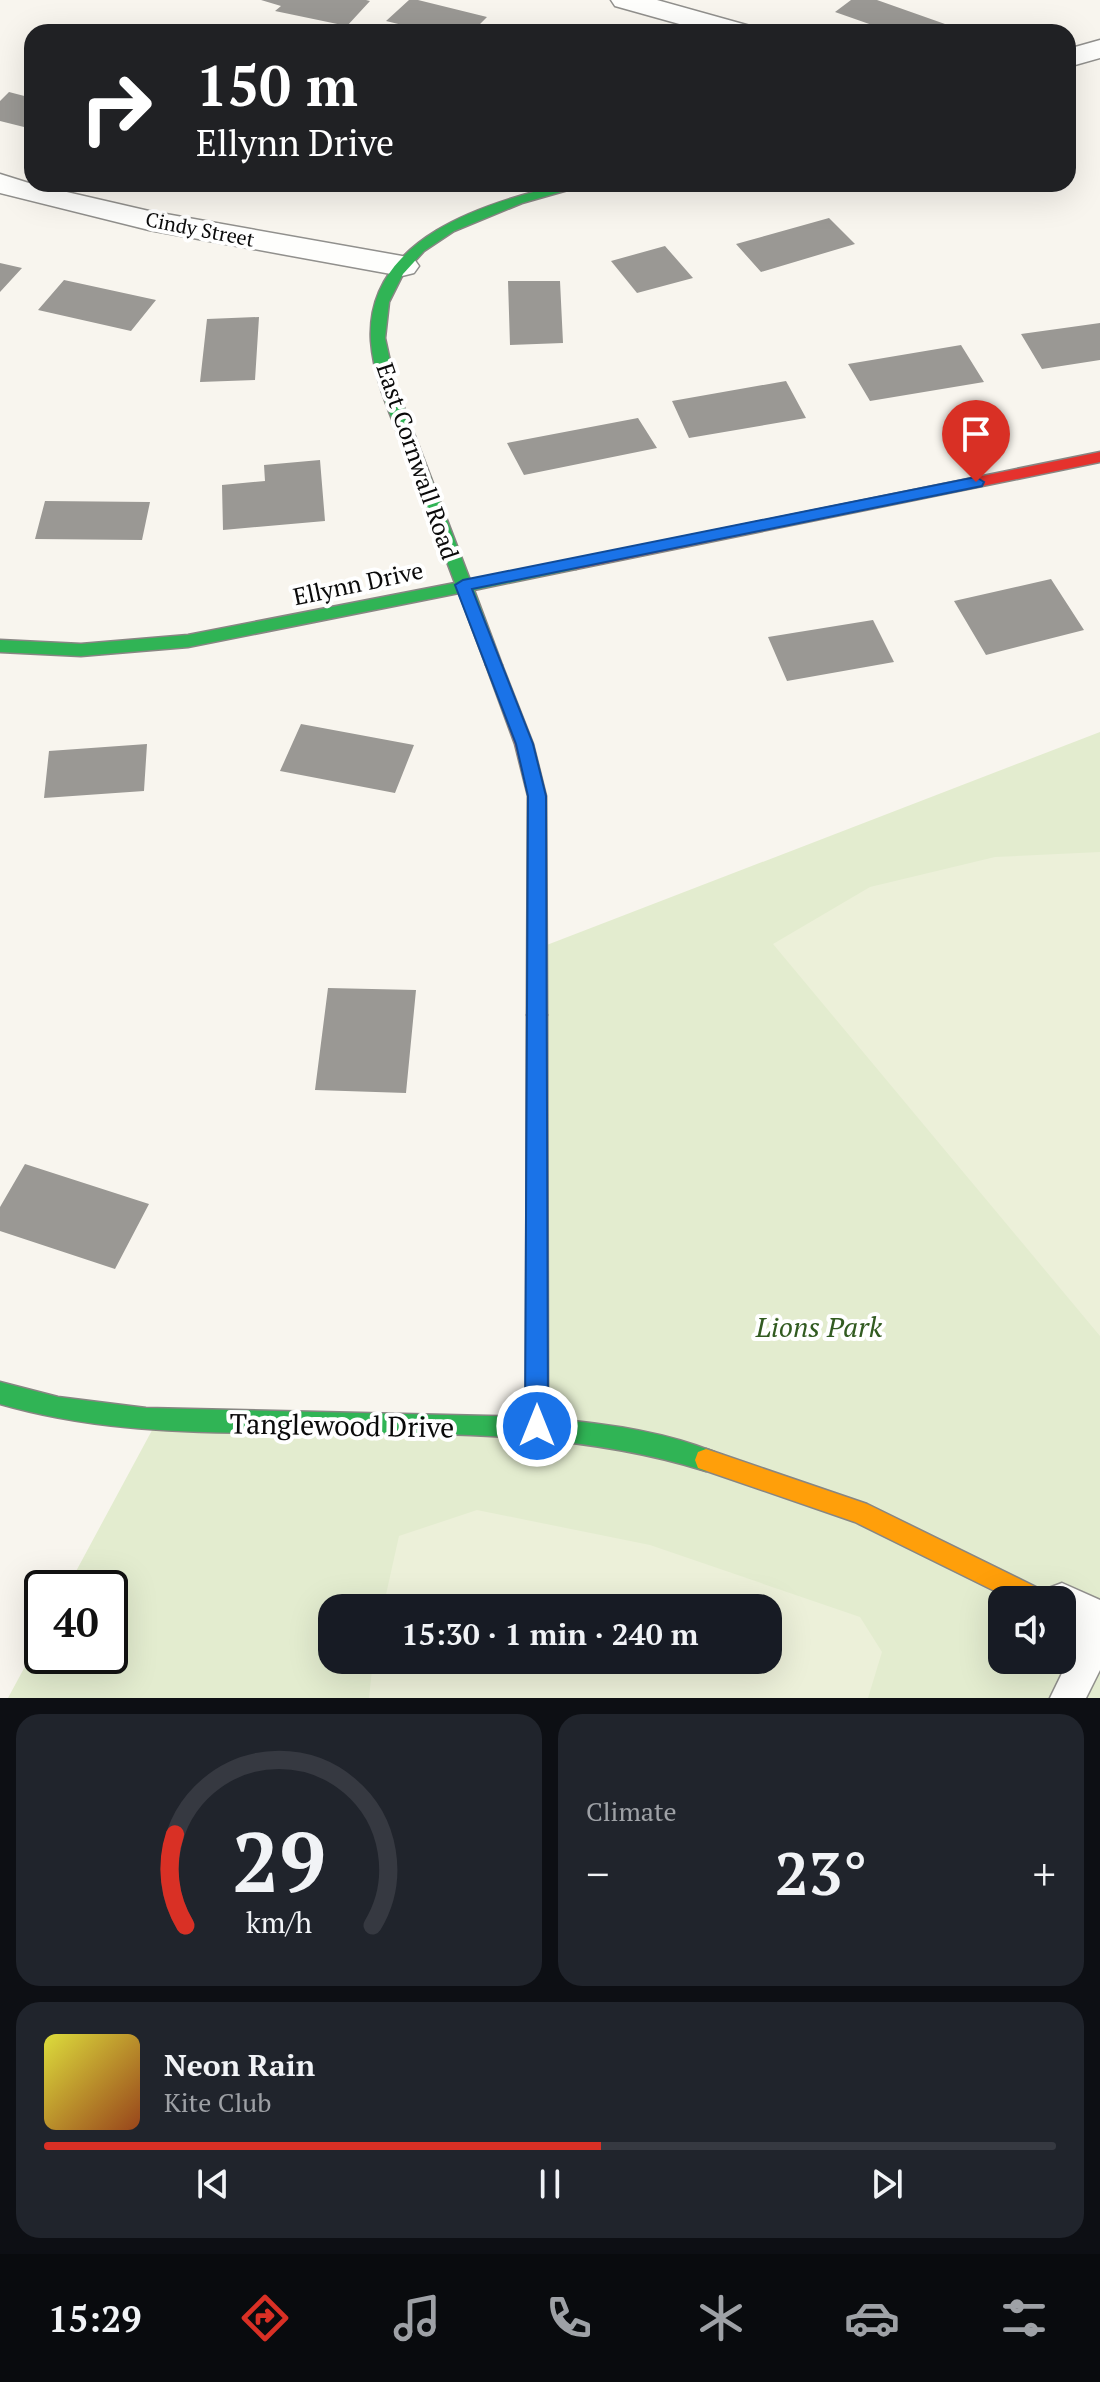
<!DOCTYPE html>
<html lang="en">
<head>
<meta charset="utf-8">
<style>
  :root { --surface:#171b24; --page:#20242c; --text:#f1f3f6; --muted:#9ea1a6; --line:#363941; --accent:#d93025 }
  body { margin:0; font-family:"PT Serif",serif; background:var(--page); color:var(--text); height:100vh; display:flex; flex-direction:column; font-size:30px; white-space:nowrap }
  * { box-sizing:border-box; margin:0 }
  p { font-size:26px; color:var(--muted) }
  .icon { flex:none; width:44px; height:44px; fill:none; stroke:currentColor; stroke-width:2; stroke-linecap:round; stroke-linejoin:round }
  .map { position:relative; height:1698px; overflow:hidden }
  .drawer { display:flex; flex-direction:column; gap:16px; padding:16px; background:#0d0f14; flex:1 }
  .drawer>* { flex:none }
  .hud { position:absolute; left:24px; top:24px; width:1052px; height:168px; border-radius:24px; box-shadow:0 8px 32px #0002; background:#202124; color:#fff; overflow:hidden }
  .controls { position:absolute; left:988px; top:1586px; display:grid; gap:16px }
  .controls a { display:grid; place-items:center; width:88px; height:88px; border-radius:16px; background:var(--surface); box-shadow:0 8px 32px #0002; font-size:40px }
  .speed { position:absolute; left:24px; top:1570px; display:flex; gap:16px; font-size:40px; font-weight:700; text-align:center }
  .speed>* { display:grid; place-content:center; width:104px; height:104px; border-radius:50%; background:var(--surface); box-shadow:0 8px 32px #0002; line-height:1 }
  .speed .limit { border:4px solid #111; border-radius:12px; background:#fff; color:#111 }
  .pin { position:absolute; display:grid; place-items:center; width:68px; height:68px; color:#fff; margin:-82px -34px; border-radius:50% 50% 50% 0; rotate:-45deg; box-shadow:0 0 8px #0007 }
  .pin .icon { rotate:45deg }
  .me { position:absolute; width:88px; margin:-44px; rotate:0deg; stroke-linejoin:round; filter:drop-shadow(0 0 6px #0008) }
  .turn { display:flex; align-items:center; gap:28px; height:168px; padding:0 40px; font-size:36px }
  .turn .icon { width:104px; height:104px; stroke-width:2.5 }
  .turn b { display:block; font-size:56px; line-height:68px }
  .big { font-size:60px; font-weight:700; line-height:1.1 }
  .drawer .card { flex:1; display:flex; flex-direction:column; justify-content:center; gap:12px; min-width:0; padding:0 28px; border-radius:24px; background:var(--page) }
  .drawer .dial { align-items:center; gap:0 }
  .dial svg { height:208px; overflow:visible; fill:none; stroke:var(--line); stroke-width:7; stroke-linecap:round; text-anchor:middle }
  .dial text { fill:var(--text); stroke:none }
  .song { display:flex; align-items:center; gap:24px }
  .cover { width:96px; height:96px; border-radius:12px; background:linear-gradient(135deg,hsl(60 70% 55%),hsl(20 70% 35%)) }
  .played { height:8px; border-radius:4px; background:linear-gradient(90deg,var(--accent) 55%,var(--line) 55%) }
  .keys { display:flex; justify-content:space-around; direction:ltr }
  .heat { display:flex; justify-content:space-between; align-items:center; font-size:44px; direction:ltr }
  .drawer .tiles { flex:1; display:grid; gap:16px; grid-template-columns:1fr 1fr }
  .card:last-child { grid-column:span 2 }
  .trip { position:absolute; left:318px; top:1594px; width:464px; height:80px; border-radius:24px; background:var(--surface); box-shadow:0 8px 32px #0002; font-weight:700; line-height:80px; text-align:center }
  .menu { display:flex; height:128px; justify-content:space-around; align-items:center; background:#090b0e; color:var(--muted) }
  .menu .icon { width:56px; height:56px }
  .menu .selected { color:var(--accent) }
  .menu b { font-size:36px; color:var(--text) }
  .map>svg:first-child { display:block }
  .green { fill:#e3eccf; fill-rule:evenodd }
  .pitch { fill:#ecf0d9 }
  .building { fill:#9a9894 }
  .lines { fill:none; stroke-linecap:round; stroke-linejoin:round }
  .lane-casing { stroke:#91908d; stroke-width:3 }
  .street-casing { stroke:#91908d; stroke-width:3 }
  .fast-casing { stroke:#888683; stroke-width:3 }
  .slow-casing { stroke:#888683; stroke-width:3 }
  .jam-casing { stroke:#888683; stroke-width:3 }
  .lane { fill:#fefefc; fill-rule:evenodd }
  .street { fill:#fefefc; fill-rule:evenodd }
  .fast { fill:#30b455; fill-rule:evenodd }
  .slow { fill:#ff9f0a; fill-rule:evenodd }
  .jam { fill:#e5322d; fill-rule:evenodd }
  .route { fill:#1a73e8; stroke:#114b97; stroke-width:2 }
  .labels { text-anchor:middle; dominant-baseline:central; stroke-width:8; stroke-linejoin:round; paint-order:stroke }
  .far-street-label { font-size:20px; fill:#0a0a0a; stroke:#fff }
  .street-label { font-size:24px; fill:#0a0a0a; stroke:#fff }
  .near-park-label { font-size:28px; font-style:italic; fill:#325b21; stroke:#fff }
  .near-street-label { font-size:28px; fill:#0a0a0a; stroke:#fff }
</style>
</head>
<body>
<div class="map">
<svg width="1100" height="1698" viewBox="0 0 1100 1698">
  <rect width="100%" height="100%" fill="#f8f5ee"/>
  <path class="green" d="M1100,732V1698H8L42,1635V1656H110V1588H67L157,1421L537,1426L539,948ZM1002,1600H1062V1660H1002ZM332,1608H768V1660H332Z"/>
  <path class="pitch" d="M1100,852V1336L773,944L870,887L995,857Z
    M477,1510L650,1545L860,1617L882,1652L868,1698H369L373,1660H768V1608H383L399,1536Z"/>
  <path class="building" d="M261,0H366L370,1L347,26L275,11L281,6Z
    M409,0H418L487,17L472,32H431L386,21Z
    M851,0H877L945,24L935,32H892L835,12Z
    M9,92L32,98V129L0,121V101Z
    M829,218L855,244L761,272L736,244Z
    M665,246L693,278L637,293L611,261Z
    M0,263L22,268L0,292Z
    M64,280L156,300L131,331L38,310Z
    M508,281H560L563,343L510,345Z
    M259,317L255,380L200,382L207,319Z
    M1100,323V360L1042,369L1021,334Z
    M961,345L984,382L870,401L848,364Z
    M786,381L806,418L689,438L672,401Z
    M638,418L657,448L524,475L507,443Z
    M320,460L325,521L223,530L222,485L265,481L264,465Z
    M45,501L150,502L142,540L35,539Z
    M1051,579L1084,630L986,655L954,601Z
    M873,620L894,662L787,681L768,637Z
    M301,724L414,745L395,793L280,771Z
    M147,744L144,791L44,798L49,751Z
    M328,988L416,990L406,1093L315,1090Z
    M25,1164L149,1204L115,1269L0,1231V1207Z"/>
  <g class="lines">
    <defs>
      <path id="lane" d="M1100,1615V1670L1086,1698H1050L1088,1620Z"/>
      <path id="street" d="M611,0H657L750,26L754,32H708L615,6Z
        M1100,40V58L1068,67V49Z
        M0,174L32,184L149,211L402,256L414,259L419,266L414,273L402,276L149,230L0,193Z
        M1062,1583L1100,1600V1660L1062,1643V1600H1038L1041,1591Z"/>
      <path id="fast" d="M566,184H589L522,203L454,231L424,251L403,274L389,302L385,338L395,384L470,580L576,559L584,564L576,569L474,590L502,665L500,669L494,671L486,665L459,593L188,647L81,656L0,652V640L81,644L188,635L455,583C439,541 424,499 407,457C393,420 374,382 371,341C365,238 487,202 566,184Z
        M537,1007L544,1009L547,1015L548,1419C604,1423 662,1431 714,1452L717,1460L714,1468L706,1471C560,1425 404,1435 253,1433C167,1432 83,1428 0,1404V1382L58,1397L146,1408L526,1417L527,1015L530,1009Z"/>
      <path id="slow" d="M706,1449L867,1504L1046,1592L1050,1600H1013L855,1522L698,1468L695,1460L698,1452Z"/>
      <path id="jam" d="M1100,452V462L576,569L568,564L576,559Z
        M494,659L502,665L533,744L546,796L547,1015L544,1021L537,1023L530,1021L527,1015L528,796L515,744L486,665Z"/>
    </defs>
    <use href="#lane" class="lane-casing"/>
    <use href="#street" class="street-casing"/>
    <use href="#fast" class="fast-casing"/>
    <use href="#slow" class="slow-casing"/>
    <use href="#jam" class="jam-casing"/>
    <use href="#lane" class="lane"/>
    <use href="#street" class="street"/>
    <use href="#fast" class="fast"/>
    <use href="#slow" class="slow"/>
    <use href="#jam" class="jam"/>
  </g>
  <path class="route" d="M976,477L984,482L982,486L472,589L533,744L546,796L548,1426L545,1434L537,1437L529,1434L525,1426L528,796L516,744L455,585L463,580Z"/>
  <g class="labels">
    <g class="far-street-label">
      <text transform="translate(200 229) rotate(11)">Cindy Street</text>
    </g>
    <g class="street-label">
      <text transform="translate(418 461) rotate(71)">East Cornwall Road</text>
      <text transform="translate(358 583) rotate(-12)">Ellynn Drive</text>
    </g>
    <g class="near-park-label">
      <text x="819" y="1326">Lions Park</text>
    </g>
    <g class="near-street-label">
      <text transform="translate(342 1425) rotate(1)">Tanglewood Drive</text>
    </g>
  </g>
</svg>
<div class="controls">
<a><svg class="icon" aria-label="sound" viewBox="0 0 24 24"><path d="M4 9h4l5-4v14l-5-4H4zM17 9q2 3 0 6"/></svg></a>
</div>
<div class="speed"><div class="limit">40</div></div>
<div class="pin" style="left:976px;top:482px;background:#d93025"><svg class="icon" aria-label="arrive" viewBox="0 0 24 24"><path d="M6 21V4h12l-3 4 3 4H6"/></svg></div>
<svg class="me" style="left:537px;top:1426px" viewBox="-20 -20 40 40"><circle r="17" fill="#1a73e8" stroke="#fff" stroke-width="3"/><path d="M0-11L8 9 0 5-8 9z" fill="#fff"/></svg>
<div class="trip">15:30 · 1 min · 240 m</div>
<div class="hud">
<div class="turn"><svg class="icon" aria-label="right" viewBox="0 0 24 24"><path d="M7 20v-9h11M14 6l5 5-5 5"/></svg><div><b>150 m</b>Ellynn Drive</div></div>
</div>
</div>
<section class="drawer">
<div class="tiles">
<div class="card dial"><svg viewBox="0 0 100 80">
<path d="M14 69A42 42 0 1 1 86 69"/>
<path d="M14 69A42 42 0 0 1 10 34" stroke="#d93025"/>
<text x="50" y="56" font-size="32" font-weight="700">29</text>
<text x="50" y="72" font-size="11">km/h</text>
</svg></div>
<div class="card"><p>Climate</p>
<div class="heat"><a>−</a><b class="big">23°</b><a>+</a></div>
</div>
<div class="card">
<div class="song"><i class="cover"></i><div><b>Neon Rain</b><p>Kite Club</p></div></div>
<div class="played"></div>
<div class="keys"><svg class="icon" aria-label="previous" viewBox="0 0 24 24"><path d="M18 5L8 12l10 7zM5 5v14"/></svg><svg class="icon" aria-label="pause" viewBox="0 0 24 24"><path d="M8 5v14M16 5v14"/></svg><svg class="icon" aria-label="next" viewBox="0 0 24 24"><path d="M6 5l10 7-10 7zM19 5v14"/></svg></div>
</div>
</div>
</section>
<nav class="menu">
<b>15:29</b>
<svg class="icon selected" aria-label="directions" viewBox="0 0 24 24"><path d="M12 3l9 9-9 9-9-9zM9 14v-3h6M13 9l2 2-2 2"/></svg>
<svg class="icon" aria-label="music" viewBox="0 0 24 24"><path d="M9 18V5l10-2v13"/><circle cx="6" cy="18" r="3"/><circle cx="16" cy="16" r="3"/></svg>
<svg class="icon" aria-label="phone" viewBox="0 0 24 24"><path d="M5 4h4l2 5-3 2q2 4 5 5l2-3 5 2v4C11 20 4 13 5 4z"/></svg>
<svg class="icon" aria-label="climate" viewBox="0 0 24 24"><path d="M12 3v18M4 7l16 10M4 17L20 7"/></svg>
<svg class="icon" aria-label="car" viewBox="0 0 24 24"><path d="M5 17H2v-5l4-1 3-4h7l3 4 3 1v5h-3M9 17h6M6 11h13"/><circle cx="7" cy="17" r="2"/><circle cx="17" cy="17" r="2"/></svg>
<svg class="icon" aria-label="filters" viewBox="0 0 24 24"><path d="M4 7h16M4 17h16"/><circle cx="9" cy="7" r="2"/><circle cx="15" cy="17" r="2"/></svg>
</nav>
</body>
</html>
